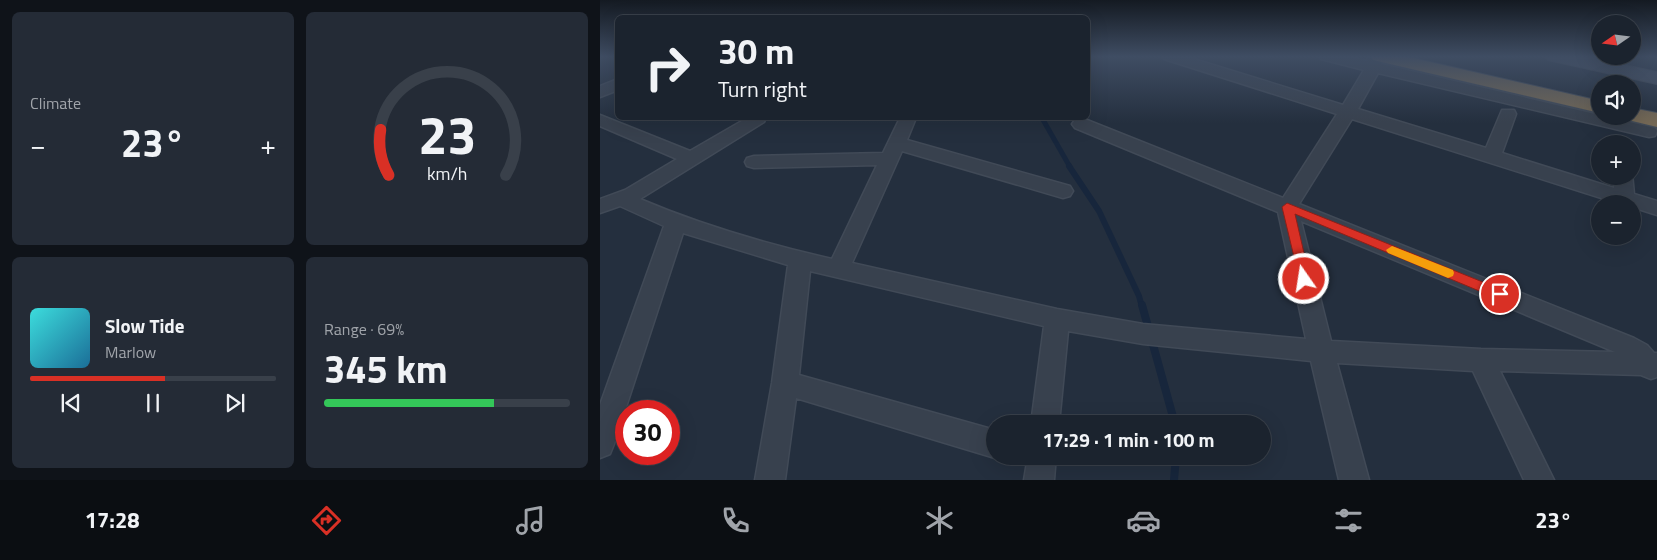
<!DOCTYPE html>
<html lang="en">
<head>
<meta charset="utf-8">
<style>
  :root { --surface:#1b232e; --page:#242b36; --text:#f1f3f6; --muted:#a0a4aa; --line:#39404a; --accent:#d93025 }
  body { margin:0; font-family:"Titillium Web",sans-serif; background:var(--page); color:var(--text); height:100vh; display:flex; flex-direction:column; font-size:19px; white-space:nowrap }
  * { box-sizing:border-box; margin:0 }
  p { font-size:16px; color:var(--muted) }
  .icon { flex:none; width:28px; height:28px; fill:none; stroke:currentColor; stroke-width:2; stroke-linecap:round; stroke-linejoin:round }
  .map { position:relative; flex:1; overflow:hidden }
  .sheet { display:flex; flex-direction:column; gap:12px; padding:12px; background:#0f1319; width:600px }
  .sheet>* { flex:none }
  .hud { position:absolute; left:15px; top:15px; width:475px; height:105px; border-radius:8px; box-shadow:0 5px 20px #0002,0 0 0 1px var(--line); background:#1b232e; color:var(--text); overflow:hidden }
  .needle { width:32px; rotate:256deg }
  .fabs { position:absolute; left:991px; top:15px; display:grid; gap:10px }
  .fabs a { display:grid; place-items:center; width:50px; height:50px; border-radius:50%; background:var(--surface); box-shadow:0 5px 20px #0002,0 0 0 1px var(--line); font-size:25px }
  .speed { position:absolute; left:15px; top:400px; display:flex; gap:10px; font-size:25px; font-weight:700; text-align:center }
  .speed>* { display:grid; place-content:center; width:65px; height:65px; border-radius:50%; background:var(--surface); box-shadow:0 5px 20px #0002,0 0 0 1px var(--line); line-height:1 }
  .speed .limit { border:8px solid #d22; background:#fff; color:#111 }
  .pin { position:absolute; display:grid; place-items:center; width:42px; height:42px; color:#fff; margin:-21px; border:2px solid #fff; border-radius:50%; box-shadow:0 1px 5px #0007 }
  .me { position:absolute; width:55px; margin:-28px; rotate:347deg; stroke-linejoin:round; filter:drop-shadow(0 0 4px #0008) }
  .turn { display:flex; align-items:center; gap:18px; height:105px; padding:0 20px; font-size:22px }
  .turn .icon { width:65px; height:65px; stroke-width:2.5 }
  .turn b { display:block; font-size:35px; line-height:42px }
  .big { font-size:38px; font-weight:700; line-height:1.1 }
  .sheet .card { flex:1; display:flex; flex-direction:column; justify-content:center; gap:8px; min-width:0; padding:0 18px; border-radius:8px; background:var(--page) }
  .sheet .dial { align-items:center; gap:0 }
  .dial svg { height:130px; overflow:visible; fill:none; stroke:var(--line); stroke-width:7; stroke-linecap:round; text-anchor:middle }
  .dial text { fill:var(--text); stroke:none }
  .song { display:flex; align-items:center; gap:15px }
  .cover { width:60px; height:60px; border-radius:8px; background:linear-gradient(135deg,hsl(180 70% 55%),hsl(200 70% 35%)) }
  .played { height:5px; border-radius:2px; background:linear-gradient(90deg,var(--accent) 55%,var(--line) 55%) }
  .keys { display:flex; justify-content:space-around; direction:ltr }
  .heat { display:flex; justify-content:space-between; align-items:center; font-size:28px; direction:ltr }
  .charge { height:8px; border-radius:4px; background:linear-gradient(90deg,#34c759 69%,var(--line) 0) }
  .sheet .tiles { flex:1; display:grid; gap:12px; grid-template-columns:repeat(2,1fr) }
  .trip { position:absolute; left:386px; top:415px; width:285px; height:50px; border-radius:25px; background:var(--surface); box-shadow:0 5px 20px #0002,0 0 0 1px var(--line); font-weight:700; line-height:50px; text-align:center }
  .dock { display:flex; height:80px; justify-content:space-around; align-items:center; background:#0b0e12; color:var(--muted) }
  .dock .icon { width:35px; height:35px }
  .dock .selected { color:var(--accent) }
  .dock b { font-size:22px; color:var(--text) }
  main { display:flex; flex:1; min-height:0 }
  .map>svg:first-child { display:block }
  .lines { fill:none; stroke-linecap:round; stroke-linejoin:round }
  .stream-far2 { stroke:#17263c; stroke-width:5 }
  .stream-far1 { stroke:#17263c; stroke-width:6 }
  .stream { stroke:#17263c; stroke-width:8 }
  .street-casing { stroke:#414a57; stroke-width:3 }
  .secondary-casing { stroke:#414a57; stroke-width:2 }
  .highway-casing { stroke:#434c59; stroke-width:2 }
  .street { fill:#38414e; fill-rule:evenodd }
  .secondary { fill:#465061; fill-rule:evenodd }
  .highway { fill:#746855; fill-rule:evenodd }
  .route { fill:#d93025; stroke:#8d1f18 }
  .slow { fill:#f59e0b }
</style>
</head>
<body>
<main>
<section class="sheet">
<div class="tiles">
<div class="card"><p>Climate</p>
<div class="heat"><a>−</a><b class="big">23°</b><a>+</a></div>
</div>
<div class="card dial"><svg viewBox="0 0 100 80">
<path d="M14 69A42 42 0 1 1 86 69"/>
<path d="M14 69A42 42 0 0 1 9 41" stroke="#d93025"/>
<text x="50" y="56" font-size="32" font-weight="700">23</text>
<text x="50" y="72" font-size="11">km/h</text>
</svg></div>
<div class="card">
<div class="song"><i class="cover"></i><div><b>Slow Tide</b><p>Marlow</p></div></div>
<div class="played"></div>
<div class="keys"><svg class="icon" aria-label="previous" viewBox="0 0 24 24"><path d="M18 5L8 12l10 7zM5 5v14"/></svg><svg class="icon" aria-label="pause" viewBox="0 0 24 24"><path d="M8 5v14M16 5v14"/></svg><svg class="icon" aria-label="next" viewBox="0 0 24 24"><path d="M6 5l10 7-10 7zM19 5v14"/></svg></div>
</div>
<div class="card"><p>Range · 69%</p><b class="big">345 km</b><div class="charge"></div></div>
</div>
</section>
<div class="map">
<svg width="1057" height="480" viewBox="0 0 1057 480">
  <rect width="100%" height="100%" fill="#242f3e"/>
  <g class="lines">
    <path class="stream-far2" d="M442,118L470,167"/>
    <path class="stream-far1" d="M469,166L499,211L539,296L542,307"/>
    <path class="stream" d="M542,305L575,424
      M574,480L576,456"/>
    <defs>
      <path id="street" d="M562,56H584L743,105L764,70L721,59L719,56H744L767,61L768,56H782L781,64L1055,128L1057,131L1055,136L1049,137L778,73L758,109L886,148L902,110H914L916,114L902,153L1014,188V176H1032V174L1034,194L1057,201V215L1032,207V204L1017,203L752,119L699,204L1034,338L1047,345L1054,353H1057V377L1051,379L1041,375L900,371L954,480H924L873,371L737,363L769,480H739L711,361L543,344L468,331L459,424H431L444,326L210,271L199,375L395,430V456H398L395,458L196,398L185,480H155L172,383L188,265L83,233L14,444L10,454L0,458V405L64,226L20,206L0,213V199L25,190L77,159L0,126V115L90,151L147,118H166L164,122L40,199C101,225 166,244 232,259L277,165L154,168L147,166L145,162L147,158L154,156L283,153L300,118H316L307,140L470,186L473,191L470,196L463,198L302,151L252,263L457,309L543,324L706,339L678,212L475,128L472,124L475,120L481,119L487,120L683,198L737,114L564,59ZM701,221L1015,352L881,349L731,341Z
        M18,79V90L0,97V86Z
        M428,456H456L454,480H424Z"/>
      <path id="secondary" d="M945,56H981L1057,72V84L948,60Z"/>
      <path id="highway" d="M770,56H804L1000,101V113L773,60Z
        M1032,108L1057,113V127L1024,119L1023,116H1032Z"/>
    </defs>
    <use href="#street" class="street-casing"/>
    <use href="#secondary" class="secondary-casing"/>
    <use href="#highway" class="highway-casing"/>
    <use href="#street" class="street"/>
    <use href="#secondary" class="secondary"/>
    <use href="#highway" class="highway"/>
  </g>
  <linearGradient id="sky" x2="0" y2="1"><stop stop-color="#141a22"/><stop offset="0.46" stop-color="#3f4d63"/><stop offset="1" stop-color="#3f4d63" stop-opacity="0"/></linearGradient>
  <rect width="1057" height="123" fill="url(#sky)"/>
  <path class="route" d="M687,203L905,291L907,294L905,298H896L695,214L710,279L709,282H700L682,207Z"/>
  <path class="slow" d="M792,246L853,270L854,273L853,276L848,278L788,253L786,250Z"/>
</svg>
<div class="fabs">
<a><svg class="needle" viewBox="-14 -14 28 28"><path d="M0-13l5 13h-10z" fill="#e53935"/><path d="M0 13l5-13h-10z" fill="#a0a4aa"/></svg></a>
<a><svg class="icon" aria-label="sound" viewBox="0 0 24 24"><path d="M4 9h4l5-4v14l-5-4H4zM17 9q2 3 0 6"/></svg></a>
<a>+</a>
<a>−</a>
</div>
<div class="speed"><div class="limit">30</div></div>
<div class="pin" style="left:900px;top:294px;background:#d93025"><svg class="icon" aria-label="arrive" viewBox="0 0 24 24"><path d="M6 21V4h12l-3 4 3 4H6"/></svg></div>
<svg class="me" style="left:704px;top:279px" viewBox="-20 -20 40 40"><circle r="17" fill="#d93025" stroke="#fff" stroke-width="3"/><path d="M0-11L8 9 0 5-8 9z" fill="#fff"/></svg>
<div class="trip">17:29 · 1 min · 100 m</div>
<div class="hud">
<div class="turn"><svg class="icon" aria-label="right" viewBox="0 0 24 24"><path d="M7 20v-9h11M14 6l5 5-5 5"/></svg><div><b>30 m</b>Turn right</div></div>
</div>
</div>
</main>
<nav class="dock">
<b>17:28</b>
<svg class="icon selected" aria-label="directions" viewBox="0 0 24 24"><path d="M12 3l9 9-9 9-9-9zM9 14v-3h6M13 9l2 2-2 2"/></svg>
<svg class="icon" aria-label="music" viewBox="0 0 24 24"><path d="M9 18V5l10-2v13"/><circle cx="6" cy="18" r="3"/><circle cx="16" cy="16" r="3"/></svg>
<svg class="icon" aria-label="phone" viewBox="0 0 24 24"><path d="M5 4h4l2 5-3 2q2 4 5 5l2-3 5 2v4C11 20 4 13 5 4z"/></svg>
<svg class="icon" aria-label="climate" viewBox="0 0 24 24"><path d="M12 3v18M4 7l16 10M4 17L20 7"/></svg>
<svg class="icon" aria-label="car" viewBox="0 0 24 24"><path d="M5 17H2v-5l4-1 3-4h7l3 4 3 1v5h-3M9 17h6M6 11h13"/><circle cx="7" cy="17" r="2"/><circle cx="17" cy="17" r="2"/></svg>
<svg class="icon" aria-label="filters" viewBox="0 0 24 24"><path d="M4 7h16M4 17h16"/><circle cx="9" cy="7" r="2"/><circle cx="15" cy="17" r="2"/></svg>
<b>23°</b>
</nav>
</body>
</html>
